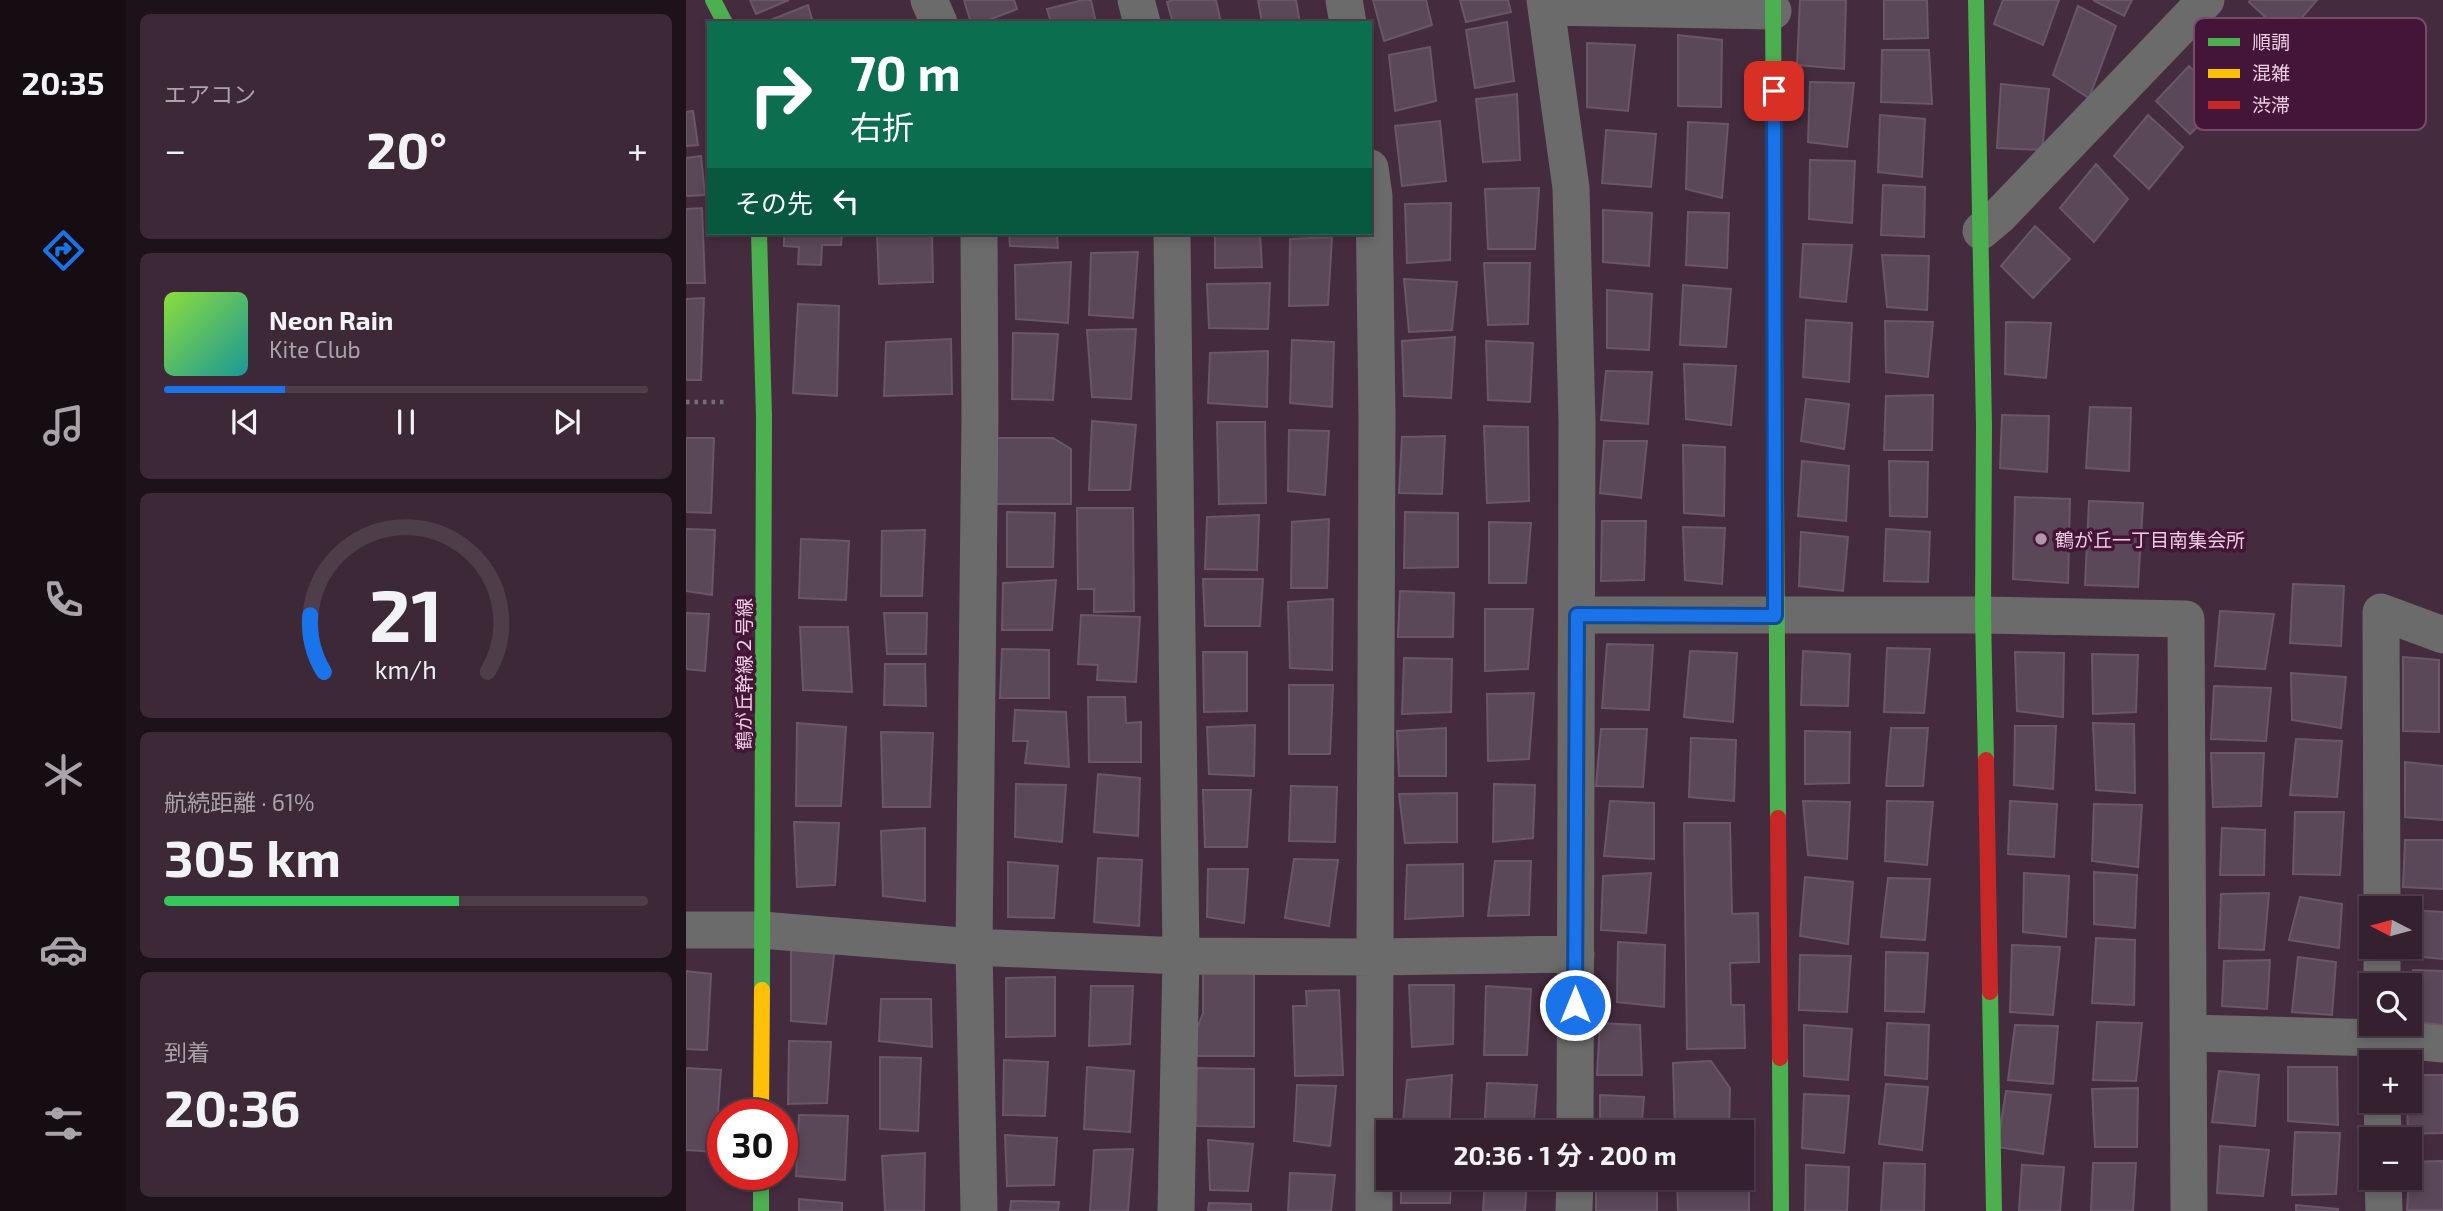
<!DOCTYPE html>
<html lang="ja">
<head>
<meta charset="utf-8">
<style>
  :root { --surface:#34202e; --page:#3c2836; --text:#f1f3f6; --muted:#a9a3aa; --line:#4e3e4a; --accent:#1a73e8 }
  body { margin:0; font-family:"Exo 2","Noto Sans JP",sans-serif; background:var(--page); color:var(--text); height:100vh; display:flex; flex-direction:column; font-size:26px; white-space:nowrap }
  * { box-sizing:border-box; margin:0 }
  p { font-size:23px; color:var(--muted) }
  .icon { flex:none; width:38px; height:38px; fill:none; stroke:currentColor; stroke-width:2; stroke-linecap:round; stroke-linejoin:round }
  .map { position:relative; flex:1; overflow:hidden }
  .side { display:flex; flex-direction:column; gap:14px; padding:14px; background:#1d1219; width:560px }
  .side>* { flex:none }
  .top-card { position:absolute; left:21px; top:21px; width:665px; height:214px; border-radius:0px; box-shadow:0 4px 10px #0003,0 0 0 2px var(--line); background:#0b6e4f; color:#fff; overflow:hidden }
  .needle { width:46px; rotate:276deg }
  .tools { position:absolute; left:1673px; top:896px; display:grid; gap:14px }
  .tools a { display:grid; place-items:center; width:63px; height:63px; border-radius:0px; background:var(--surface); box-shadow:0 4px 10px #0003,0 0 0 2px var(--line); font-size:35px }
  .speed { position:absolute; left:21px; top:1099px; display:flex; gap:14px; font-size:35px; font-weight:700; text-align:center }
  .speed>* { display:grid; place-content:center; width:91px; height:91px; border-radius:50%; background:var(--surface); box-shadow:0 4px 10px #0003,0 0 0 2px var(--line); line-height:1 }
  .speed .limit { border:10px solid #d22; background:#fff; color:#111 }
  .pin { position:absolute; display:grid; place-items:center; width:60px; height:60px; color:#fff; margin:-30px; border-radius:14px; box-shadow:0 4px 10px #0006 }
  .me { position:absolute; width:77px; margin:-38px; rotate:0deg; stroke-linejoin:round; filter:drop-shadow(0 0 5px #0008) }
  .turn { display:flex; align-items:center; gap:24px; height:147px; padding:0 28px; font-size:32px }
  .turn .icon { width:91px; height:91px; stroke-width:2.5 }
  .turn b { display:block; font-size:49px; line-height:60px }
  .then { display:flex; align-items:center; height:66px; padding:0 28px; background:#0003; gap:14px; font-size:26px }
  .big { font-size:52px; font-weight:700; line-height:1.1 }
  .side .widget { flex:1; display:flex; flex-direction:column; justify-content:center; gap:10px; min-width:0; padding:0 24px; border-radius:10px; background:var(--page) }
  .side .dial { align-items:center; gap:0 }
  .dial svg { height:182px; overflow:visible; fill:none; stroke:var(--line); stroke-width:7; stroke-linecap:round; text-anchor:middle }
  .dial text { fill:var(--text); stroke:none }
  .song { display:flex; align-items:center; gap:21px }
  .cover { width:84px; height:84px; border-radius:10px; background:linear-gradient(135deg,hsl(90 70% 55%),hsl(180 70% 35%)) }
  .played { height:7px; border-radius:4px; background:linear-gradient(90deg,var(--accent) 25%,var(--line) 25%) }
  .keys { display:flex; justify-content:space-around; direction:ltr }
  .heat { display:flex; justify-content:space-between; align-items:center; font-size:38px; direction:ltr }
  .charge { height:10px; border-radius:5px; background:linear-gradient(90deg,#34c759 61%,var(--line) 0) }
  .trip { position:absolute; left:690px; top:1120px; width:378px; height:70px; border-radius:0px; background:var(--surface); box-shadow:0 4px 10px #0003,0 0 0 2px var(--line); font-weight:700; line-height:70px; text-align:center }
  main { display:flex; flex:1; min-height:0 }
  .menu { display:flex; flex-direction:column; width:126px; justify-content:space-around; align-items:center; background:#150d12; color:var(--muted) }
  .menu .icon { width:49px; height:49px }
  .menu .on { color:var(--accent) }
  .menu b { font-size:32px; color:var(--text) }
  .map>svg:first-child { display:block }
  .building { fill:#5a4758; stroke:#695668; stroke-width:2 }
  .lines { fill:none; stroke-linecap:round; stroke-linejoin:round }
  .path { stroke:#756d73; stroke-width:4.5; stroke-dasharray:3.5 5; stroke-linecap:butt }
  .street { stroke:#6b6b6c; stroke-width:37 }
  .fast { stroke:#4caf50; stroke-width:16 }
  .slow { stroke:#ffc107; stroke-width:16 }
  .jam { stroke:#c62828; stroke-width:16 }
  .route-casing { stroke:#114b97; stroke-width:18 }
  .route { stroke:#1a73e8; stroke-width:12 }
  .poi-dot { fill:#b295a9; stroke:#441538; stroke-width:2.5 }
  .labels { text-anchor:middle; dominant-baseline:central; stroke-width:7; stroke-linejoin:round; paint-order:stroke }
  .poi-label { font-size:19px; fill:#edcee2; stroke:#441538; text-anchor:start }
  .street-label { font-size:19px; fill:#edcee2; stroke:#441538 }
  .key { fill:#441538; stroke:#774c6b; stroke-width:2 }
  .key-label { font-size:19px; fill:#edcee2 }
</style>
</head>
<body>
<main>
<nav class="menu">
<b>20:35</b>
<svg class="icon on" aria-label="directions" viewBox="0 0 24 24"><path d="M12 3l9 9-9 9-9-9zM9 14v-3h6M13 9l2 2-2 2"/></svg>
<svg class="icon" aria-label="music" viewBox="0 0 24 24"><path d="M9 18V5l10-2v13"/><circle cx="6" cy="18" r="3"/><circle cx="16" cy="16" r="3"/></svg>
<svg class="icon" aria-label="phone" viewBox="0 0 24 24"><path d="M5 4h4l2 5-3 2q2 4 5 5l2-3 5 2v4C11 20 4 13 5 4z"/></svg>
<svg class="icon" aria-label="climate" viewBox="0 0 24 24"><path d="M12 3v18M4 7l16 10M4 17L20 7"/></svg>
<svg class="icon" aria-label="car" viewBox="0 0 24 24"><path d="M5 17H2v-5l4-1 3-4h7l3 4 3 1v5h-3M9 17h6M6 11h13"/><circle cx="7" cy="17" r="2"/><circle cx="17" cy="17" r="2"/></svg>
<svg class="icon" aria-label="filters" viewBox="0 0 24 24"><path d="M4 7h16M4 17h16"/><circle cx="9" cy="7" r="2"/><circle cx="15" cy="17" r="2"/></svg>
</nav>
<section class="side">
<div class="widget"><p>エアコン</p>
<div class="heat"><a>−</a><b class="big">20°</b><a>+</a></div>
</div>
<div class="widget">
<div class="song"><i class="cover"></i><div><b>Neon Rain</b><p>Kite Club</p></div></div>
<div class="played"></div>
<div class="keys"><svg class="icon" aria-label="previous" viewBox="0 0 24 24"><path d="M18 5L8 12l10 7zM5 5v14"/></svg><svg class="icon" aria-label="pause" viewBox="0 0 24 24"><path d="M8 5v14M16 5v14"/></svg><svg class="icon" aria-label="next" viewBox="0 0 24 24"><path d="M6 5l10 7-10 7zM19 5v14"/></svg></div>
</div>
<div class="widget dial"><svg viewBox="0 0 100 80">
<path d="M14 69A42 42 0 1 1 86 69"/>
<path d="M14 69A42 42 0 0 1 8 44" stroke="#1a73e8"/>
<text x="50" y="56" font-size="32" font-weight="700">21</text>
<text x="50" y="72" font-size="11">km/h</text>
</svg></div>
<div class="widget"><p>航続距離 · 61%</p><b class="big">305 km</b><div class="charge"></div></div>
<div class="widget"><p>到着</p><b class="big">20:36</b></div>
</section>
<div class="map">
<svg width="1757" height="1211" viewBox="0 0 1757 1211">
  <rect width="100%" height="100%" fill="#452b3e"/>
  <path class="building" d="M64,0H103L70,14Z
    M278,0H328L331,9L295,23H285Z
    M397,0H405L410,23H365L361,9Z
    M487,0H530L535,23H487L481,2Z
    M572,0H610L614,23H576Z
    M687,0H740L746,25L698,41Z
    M774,0H822L825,12L780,22Z
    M1114,0H1160L1158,69L1111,65Z
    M1198,0H1241L1242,38L1198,39Z
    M1317,0H1373L1357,45L1308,24Z
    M1407,0H1446L1438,16Z
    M1564,0H1631L1600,36L1563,2Z
    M122,5L127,23H77Z
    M1392,6L1430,26L1403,98L1367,75Z
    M821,22L828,81L789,88L780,30Z
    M992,35L1036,40L1035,107L992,106Z
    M901,43L949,45L942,111L901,107Z
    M744,47L750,101L709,111L703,55Z
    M1196,50H1243L1246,104L1195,102Z
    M1503,66L1538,102L1504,134L1470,101Z
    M1124,82L1168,83L1161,147L1122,142Z
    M1315,84L1363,89L1356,150L1311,148Z
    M831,94L834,160L797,162L790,99Z
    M7,111L12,145L0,146V112Z
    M1194,115L1239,119L1236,177L1192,172Z
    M1462,115L1497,147L1463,189L1428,156Z
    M754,121L760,181L716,186L709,126Z
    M1002,122L1042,124L1036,198L1000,189Z
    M920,130L970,134L965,187L916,183Z
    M15,156L19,195L0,196V158Z
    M1124,160L1169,161L1166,223L1123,219Z
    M1410,164L1442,199L1408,242L1374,208Z
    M1197,185L1239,187L1238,237L1195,235Z
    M853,188L849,249H802L799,189Z
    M765,203L764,260L721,263L719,204Z
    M16,208L19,283H0V209Z
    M917,210L966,213L963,266L917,262Z
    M1002,212L1043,213L1041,268L1000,265Z
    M1349,226L1384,259L1347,298L1315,266Z
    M98,233H156L155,245H136L135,265L112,264L113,247L98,246Z
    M191,233H246L247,282L193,284Z
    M323,233H371L372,248L324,246Z
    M529,233H574L576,267L529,268Z
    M646,237L642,305L603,306L604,239Z
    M1117,244L1166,245L1160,302L1114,297Z
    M452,252L447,318L403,315L405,253Z
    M1196,255L1243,256L1241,310L1201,307Z
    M385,262L382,323L330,319L329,265Z
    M798,263H844L842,324L802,325Z
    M718,279L771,282L766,330L723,332Z
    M584,283L582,329L523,328L521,284Z
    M997,285L1045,289L1040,347L994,345Z
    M921,290L966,294L963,350L921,348Z
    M18,298L15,380H0V299Z
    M112,304L153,306L151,396L107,393Z
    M1120,320L1166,323L1163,382L1117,377Z
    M1199,321L1247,322L1242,377L1200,372Z
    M1320,322L1365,323L1360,378L1319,374Z
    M450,329L445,399L406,397L401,330Z
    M327,333L372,334L367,400L326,399Z
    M769,337L765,398L718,396L716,341Z
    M265,339L266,394L198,396L200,342Z
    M606,340L648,342L646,407L604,403Z
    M800,341L847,343L844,402L802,400Z
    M582,351L581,407L522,403L524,353Z
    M998,364L1050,366L1045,425L1000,419Z
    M920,371L966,372L962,424L915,420Z
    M1247,395L1246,450H1198L1200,396Z
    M1120,399L1163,404L1158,449L1115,441Z
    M1404,407L1445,408L1443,471L1400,468Z
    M1316,415L1363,416L1361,472L1314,468Z
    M406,421L450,425L444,490H403Z
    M531,422H579L580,503L533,504Z
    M798,426L842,427L843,501L801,503Z
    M603,430L643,431L639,495L602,491Z
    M759,436L756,494L713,493L716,437Z
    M0,438H28L25,513L0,512Z
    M306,438H367L385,449V504H307Z
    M918,441H961L955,498L914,493Z
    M997,445L1039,447L1038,516L998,513Z
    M1116,461L1163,466L1160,521L1112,516Z
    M1203,461L1242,462L1241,517L1204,516Z
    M1329,497L1384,499L1382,583L1327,579Z
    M1403,501L1457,503L1452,587L1399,585Z
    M391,508H447L448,611L408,612V589H392Z
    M321,512L369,513L367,567H321Z
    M719,512L772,513V567L718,568Z
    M573,515L571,570L519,569L521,517Z
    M643,519L641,588H605L606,522Z
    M916,521H960L958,580L915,581Z
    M803,522L845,523L840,583H803Z
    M997,527L1039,528L1036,584L999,580Z
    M0,529L29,530L26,595L0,591Z
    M1200,529L1244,532L1242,582L1198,581Z
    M239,530L236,596H195L196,531Z
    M1115,532L1162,537L1157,591L1113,586Z
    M115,539L163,541L160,600L113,598Z
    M517,579H577L574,626H519Z
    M370,580L366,630H316L317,583Z
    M1607,584L1658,586L1655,646L1604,643Z
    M714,591L768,593L767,637H712Z
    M647,599L646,670L604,668L602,602Z
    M799,609H847L842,669L799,671Z
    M1534,611L1588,614L1579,669L1529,666Z
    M0,613L23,614L19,671L0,669Z
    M198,613H241L240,654H201Z
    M395,615L454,617L450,682L411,680L412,665L392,664Z
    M114,627H162L166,692L117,690Z
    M921,644L967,645L963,710L916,708Z
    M1201,648L1244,649L1238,713L1198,712Z
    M316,649L363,650V698H314Z
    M1004,651L1051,653L1047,722L998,717Z
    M1117,651L1164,654L1162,706L1115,705Z
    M517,652H561V711L518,712Z
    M1329,652L1378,653L1377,717L1331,711Z
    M1406,654L1452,655L1450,712L1407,714Z
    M1717,657L1753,660V732L1717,731Z
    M718,658L766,659L765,712L716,714Z
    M199,664H239L240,706L198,705Z
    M1605,673L1660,677L1655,728L1606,720Z
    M603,685H647L644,754H603Z
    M1528,686L1585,688L1580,741L1525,739Z
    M848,693L843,759L802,761L801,694Z
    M402,697H439L440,723L455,722V762H403Z
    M329,710L380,712L383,767L339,763L342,741H327Z
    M111,723L160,727L155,806H110Z
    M1407,723L1448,724L1449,793L1410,790Z
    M569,725L568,776L523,774L521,727Z
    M1329,726H1370L1367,789L1328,785Z
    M760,728V776H713L711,731Z
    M1205,728H1242L1237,786H1200Z
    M915,729H961L957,787L910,786Z
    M1119,731L1164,732L1163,783L1119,784Z
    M195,732L247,733L244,807H197Z
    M1005,738L1050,740L1048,801L1003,797Z
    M1610,739L1656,741L1651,797L1604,795Z
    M1525,753H1578L1575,806L1527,807Z
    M1719,762L1757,766V820L1719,817Z
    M412,774L454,778L452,836L408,832Z
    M330,784L380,785L376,842L329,837Z
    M808,784L849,785L847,838L807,842Z
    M605,786L651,787L649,842L603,841Z
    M517,790H565L561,847H519Z
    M771,793V842L719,843L713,794Z
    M924,801L968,803V859L918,856Z
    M1117,801L1164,802L1161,859L1122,855Z
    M1201,801L1247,802L1241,865L1199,861Z
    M1324,801L1371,804L1368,857L1322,854Z
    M1408,804L1456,805L1452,867L1406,861Z
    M1609,812H1658L1654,875L1607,874Z
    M108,822L153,823L149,885L111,887Z
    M998,823H1044L1046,914L1072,913L1073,962L1044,963L1045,1005H1058L1059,1048L1001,1049Z
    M239,828V901L197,896L195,831Z
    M1536,828L1579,830L1578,875H1534Z
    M1719,840H1757V889L1717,887Z
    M412,858L456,860L453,926L408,922Z
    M608,859L652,860L643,926L599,918Z
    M809,861H845L843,915L802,916Z
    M322,862L372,866L368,918L322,917Z
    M777,864V916L719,919L721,865Z
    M522,869H562L558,923L521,917Z
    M1408,872L1451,875L1449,928L1408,924Z
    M965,873L960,933L915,930L917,876Z
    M1338,873L1383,876L1380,937L1337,932Z
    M1119,877L1167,882L1162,944L1114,936Z
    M1202,878L1244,879L1239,940L1195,937Z
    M1583,893L1578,950L1533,948L1535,894Z
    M1614,897L1656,904L1653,948L1603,940Z
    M1724,910L1757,912V959L1717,955L1718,947H1724Z
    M1410,938L1449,940L1448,1005L1406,1003Z
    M932,942L979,945L978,1007L931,1002Z
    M1326,945L1374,947L1367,1015L1324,1012Z
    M105,946L149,947L140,1024L105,1021Z
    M1200,952L1242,953L1238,1012L1199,1011Z
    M1114,955L1165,956L1161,1012L1113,1010Z
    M1612,957L1650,962L1646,1015L1606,1012Z
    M1584,960L1581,1009L1536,1006L1538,961Z
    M1727,970L1757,971V1025L1724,1021Z
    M0,971L25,974L21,1050L0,1049Z
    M517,972H568V1056H511V1029L517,1013Z
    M369,977V1036L320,1037V978Z
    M723,985H768L767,1044L726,1047Z
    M405,986H447L444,1044L403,1046Z
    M800,986L845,989L841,1055H798Z
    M653,990L657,1075L609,1076L607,1006H621L620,991Z
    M195,999H245L246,1047L193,1041Z
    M1411,1022L1456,1023L1450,1081L1407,1080Z
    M914,1023L954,1025L956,1075H911Z
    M1201,1023L1243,1025L1241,1079L1199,1075Z
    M1118,1025L1166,1029L1162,1080L1118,1076Z
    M1329,1025L1372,1026L1367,1084L1322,1080Z
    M103,1041L145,1042L141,1103L102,1104Z
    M194,1057L235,1058L232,1131L194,1129Z
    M318,1060L362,1062L359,1116L317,1115Z
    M1025,1061L1044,1088L1043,1132H989L987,1063Z
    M401,1067L448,1071L444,1132L398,1129Z
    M1602,1067H1651L1652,1125L1602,1121Z
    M0,1068L35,1070L29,1152L0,1150Z
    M511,1068L568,1069V1127L510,1126Z
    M1533,1071L1573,1075L1569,1126L1526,1122Z
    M766,1075L763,1132H716L721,1080Z
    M1724,1075H1757V1133L1722,1134L1721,1101H1724Z
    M801,1083L851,1085L847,1132H798Z
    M1200,1084L1242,1087L1236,1150L1193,1144Z
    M611,1085L650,1086L644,1146L608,1141Z
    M1452,1088L1451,1147H1409L1406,1089Z
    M1320,1091L1365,1095L1357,1154L1311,1147Z
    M1118,1094L1163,1096L1158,1153L1116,1148Z
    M914,1095L958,1097L955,1132H914Z
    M113,1115L162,1116L159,1180L110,1176Z
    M1609,1132L1654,1133L1650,1194L1606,1195Z
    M319,1135L371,1138L368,1185L321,1186Z
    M522,1140L567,1144L562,1191L524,1190Z
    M1534,1146L1583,1150L1577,1196L1531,1193Z
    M447,1149L442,1211H404L408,1150Z
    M239,1153L238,1211H199L196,1156Z
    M1757,1161V1210H1721L1724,1162Z
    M1198,1163L1239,1164L1238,1211H1195Z
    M1407,1163H1450L1447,1211H1405Z
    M1120,1165L1163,1167L1161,1211H1119Z
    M1336,1165L1378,1167L1374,1211H1333Z
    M604,1173L649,1175L645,1211H602Z
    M715,1178H765L764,1203H715Z
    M799,1178H841L839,1211H797Z
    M934,1178H971V1211H910V1182L934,1183Z
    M991,1178H1043V1191H1063V1211H992Z
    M113,1199L156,1203V1211H113Z
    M325,1201L373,1202L372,1211H324Z
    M523,1203L565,1204V1211H522Z
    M1610,1205L1652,1209V1211H1610Z"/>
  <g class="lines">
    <path class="path" d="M0,402H41"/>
    <path class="street" d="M243,0L253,23
      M450,0L456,23
      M658,0L662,23
      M859,0L885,188L891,421L889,1132
      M860,7L1087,11
      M684,168L688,196L691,416L688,1211
      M1295,231L1314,215L1520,0
      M293,233L294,417L288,947L293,1211
      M486,233L495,956L490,1211
      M891,615H1297L1500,619L1503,1211
      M1696,908L1695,612L1757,635
      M0,930H75L288,947L495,956L689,957L890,954
      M1696,947V985
      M1503,1033L1696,1038L1757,1044
      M1696,1101L1697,1139
      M1697,1178L1698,1211
      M888,1211L889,1178"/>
    <path class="fast" d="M27,0L39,23
      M1087,0L1092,818
      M1290,0L1298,426L1297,615L1300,760
      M73,233L78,417L76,990
      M1304,992L1308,1211
      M1094,1058L1095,1211
      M75,1174V1211"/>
    <path class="slow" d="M75,1115L76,990"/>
    <path class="jam" d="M1300,760L1304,992
      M1092,818L1094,1058"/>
  </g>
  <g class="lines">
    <defs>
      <path id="route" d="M889,1005L891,615L1089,616L1088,91"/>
    </defs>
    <use href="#route" class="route-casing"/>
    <use href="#route" class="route"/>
  </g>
  <circle class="poi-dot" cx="1355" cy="539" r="7"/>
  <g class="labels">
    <g class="poi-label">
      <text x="1369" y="539">鶴が丘一丁目南集会所</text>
    </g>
    <g class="street-label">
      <text transform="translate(57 674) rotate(-90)">鶴が丘幹線２号線</text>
    </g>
  </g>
  <rect x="1508" y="18" width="232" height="112" rx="10" class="key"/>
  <rect x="1522" y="38" width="32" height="8" fill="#4caf50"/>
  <rect x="1522" y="69" width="32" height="9" fill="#ffc107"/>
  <rect x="1522" y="101" width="32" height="8" fill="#c62828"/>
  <g class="key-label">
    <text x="1566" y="49">順調</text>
    <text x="1566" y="80">混雑</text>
    <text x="1566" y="112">渋滞</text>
  </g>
</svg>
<div class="tools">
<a><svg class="needle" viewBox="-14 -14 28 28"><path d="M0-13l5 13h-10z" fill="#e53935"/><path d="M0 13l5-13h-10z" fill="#a9a3aa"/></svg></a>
<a><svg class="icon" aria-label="search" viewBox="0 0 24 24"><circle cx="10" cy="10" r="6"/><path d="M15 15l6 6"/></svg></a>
<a>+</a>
<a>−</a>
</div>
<div class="speed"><div class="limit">30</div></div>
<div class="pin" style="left:1088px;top:91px;background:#d93025"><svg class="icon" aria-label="arrive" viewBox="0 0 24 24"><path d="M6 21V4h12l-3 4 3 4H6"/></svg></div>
<svg class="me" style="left:889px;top:1005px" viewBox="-20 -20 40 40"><circle r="17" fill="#1a73e8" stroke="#fff" stroke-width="3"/><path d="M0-11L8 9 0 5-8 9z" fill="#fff"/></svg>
<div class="trip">20:36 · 1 分 · 200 m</div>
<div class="top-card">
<div class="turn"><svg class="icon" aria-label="right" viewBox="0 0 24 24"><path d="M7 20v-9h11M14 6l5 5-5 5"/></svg><div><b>70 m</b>右折</div></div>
<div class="then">その先<svg class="icon" aria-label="left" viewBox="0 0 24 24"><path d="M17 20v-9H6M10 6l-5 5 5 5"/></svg></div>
</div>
</div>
</main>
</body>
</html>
